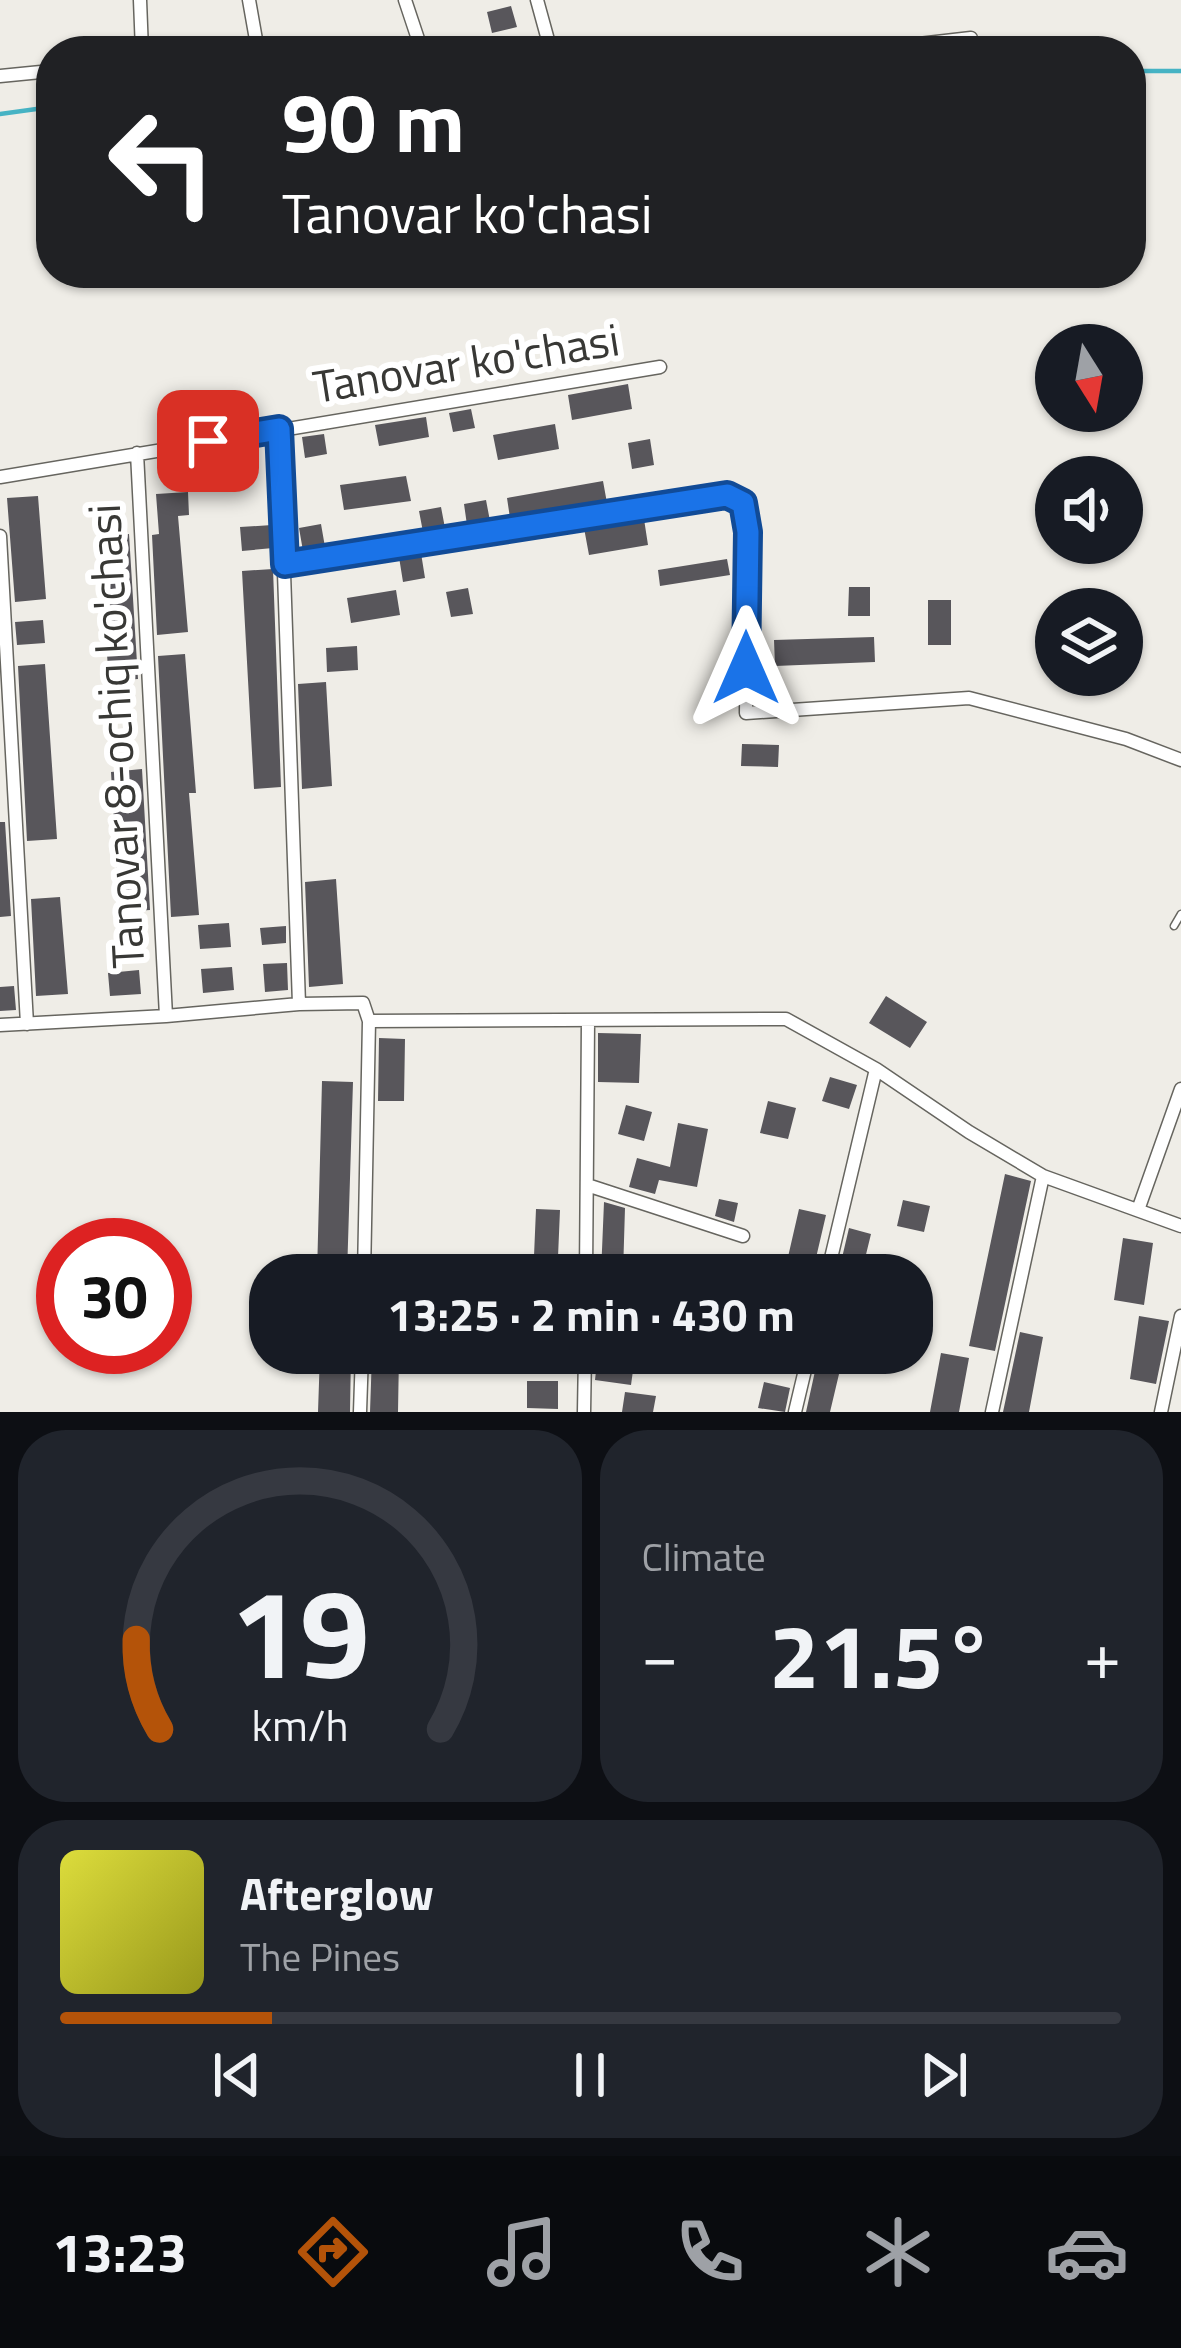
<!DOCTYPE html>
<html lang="en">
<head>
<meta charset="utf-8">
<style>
  :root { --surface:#171b24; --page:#20242c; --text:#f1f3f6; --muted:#9ea1a6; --line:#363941; --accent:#b45309 }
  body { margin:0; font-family:"Titillium Web",sans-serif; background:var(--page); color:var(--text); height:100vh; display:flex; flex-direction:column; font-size:45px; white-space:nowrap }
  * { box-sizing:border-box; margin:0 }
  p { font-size:39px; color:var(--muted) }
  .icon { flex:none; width:66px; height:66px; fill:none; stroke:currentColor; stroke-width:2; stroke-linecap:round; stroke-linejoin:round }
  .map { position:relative; height:1412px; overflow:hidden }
  .details { display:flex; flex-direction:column; gap:18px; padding:18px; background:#0d0f14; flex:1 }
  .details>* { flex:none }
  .hud { position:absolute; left:36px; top:36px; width:1110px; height:252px; border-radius:48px; box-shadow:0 3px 9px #0004; background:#202124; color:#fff; overflow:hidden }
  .needle { width:78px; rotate:169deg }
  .buttons { position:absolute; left:1035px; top:324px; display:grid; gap:24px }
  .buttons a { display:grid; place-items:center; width:108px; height:108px; border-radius:50%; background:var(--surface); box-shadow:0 3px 9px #0004; font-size:60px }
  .speed { position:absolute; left:36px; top:1218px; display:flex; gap:24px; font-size:60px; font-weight:700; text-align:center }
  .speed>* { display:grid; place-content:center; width:156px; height:156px; border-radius:50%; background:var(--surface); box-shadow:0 3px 9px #0004; line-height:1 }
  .speed .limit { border:18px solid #d22; background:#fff; color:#111 }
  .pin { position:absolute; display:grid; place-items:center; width:102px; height:102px; color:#fff; margin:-51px; border-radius:24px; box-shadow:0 6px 18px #0006 }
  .me { position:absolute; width:132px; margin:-66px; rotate:0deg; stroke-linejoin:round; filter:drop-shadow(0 0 9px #0008) }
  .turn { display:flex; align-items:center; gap:42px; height:252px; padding:0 48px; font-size:54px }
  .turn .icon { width:156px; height:156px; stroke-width:2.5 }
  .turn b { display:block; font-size:84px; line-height:102px }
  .big { font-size:90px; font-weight:700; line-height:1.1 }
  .details .widget { flex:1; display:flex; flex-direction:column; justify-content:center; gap:18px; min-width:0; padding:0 42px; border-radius:48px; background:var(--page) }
  .details .dial { align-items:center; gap:0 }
  .dial svg { height:312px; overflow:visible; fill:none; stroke:var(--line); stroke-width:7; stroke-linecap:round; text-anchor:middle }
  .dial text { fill:var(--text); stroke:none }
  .song { display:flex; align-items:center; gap:36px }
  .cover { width:144px; height:144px; border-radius:18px; background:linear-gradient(135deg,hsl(60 70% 55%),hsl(60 70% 35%)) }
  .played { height:12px; border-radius:6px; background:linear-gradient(90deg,var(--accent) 20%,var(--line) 20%) }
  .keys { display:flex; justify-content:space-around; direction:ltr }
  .heat { display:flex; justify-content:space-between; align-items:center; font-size:66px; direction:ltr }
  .details .tiles { flex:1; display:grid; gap:18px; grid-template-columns:1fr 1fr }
  .widget:last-child { grid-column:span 2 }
  .trip { position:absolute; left:249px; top:1254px; width:684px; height:120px; border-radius:48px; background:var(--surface); box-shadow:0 3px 9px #0004; font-weight:700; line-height:120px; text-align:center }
  .menu { display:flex; height:192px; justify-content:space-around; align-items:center; background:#090b0e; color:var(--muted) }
  .menu .icon { width:84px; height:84px }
  .menu .active { color:var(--accent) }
  .menu b { font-size:54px; color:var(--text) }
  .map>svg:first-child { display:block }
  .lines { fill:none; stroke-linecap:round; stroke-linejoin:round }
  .stream { stroke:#46b3c4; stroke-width:4.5 }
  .building { fill:#58565b }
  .lane-casing { stroke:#66655f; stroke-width:9 }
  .street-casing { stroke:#66655f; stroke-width:15 }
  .lane { stroke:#fff; stroke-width:6 }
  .street { stroke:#fff; stroke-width:12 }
  .route-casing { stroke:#114b97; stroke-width:30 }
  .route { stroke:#1a73e8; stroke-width:21 }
  .labels { text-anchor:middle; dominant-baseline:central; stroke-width:12; stroke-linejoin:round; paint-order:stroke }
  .street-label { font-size:45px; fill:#383835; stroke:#fff }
</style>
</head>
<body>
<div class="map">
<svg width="1181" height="1412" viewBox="0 0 1181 1412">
  <rect width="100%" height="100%" fill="#efede7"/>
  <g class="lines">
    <path class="stream" d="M1131,71H1181
      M0,114L51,107"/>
  </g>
  <path class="building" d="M511,6L517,27L492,33L487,12Z
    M628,384L632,409L572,420L568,395Z
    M471,409L475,428L453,432L449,413Z
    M426,417L429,437L379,446L375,425Z
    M555,424L559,449L498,460L493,435Z
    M324,434L327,454L305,458L302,437Z
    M650,439L654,465L632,469L628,443Z
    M406,476L411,501L344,510L340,485Z
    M603,481L607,503L510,518L507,498Z
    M188,492L189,515L178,516L188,632L157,635L152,535L159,534L156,494Z
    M38,496L46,599L15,602L7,498Z
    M486,500L490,521L467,525L464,504Z
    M441,507L445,528L423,532L419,511Z
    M644,519L648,545L589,555L584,528Z
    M321,524L325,547L303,551L299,528Z
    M272,525L273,548L242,551L240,527Z
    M129,534L138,679L109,681L98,536Z
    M421,553L425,578L403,582L399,557Z
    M727,559L730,575L660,586L658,570Z
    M273,569L281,787L254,789L242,571Z
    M849,587H870V616H848Z
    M468,588L473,614L451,617L446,592Z
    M396,590L400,615L351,623L347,598Z
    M928,600H951V645H928Z
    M43,620L45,643L17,645L15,622Z
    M874,637L875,662L775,666L774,640Z
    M357,646L358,670L327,672L326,648Z
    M185,654L196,793H189L199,915L171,917L158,656Z
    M45,664L57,839L27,841L18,666Z
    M326,682L332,786L302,789L298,684Z
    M742,744L779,745L778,767L741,766Z
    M142,769L150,910L119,912L111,772Z
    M0,822H5L11,916L0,917Z
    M336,879L343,984L309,987L305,882Z
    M60,897L68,994L36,996L31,899Z
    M229,923L231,947L200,949L198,925Z
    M286,926V943L262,945L260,928Z
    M287,963L288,990L265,992L263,964Z
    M232,967L234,990L203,993L201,969Z
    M139,970L141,994L110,996L108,973Z
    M14,986L16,1010L0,1011V987Z
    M886,996L927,1022L910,1048L869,1023Z
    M598,1033L641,1034L639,1083L598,1082Z
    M379,1038L405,1039L404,1101H378Z
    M830,1077L857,1085L849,1109L822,1101Z
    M322,1081L353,1082L347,1275H317Z
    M768,1101L796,1108L788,1139L760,1133Z
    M626,1105L652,1112L644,1141L618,1134Z
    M678,1123L708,1129L697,1187L659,1180L655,1194L629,1187L637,1158L670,1167Z
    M1005,1174L1031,1181L995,1351L969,1346Z
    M719,1199L738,1203L734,1222L715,1216Z
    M903,1200L930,1206L924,1232L897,1226Z
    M604,1202L625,1208L623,1274H601Z
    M536,1209L560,1210L558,1257L534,1256Z
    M799,1209L826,1215L812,1275L785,1270Z
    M849,1228L871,1234L861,1275H838Z
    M1123,1238L1153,1243L1144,1305L1114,1300Z
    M1139,1316L1169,1321L1156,1384L1130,1379Z
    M1020,1332L1043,1337L1029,1412H1003Z
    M320,1353H351L350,1412H318Z
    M598,1353L635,1356L631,1385L595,1380Z
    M819,1353H844L830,1412H806Z
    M941,1353L969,1358L959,1412H930Z
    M372,1354H399L398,1412H370Z
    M527,1381H558V1409L527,1408Z
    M764,1382L790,1388L785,1412L758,1408Z
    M625,1392L656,1396L653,1412H622Z"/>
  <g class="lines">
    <defs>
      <path id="lane" d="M1174,926L1181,914"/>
      <path id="street" d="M140,0L142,51
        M249,0L258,51
        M405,0L422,51
        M537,0L551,51
        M858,51L971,38
        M0,76L51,71
        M279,429L299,1004
        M137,453L166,1016
        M0,477L660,367
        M0,536L27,1024
        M285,564L727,495L743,503L748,532L746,713L969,698L1126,739L1181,760
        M369,1021L786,1019L876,1069L969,1132L1043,1176L1181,1226
        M0,1025L166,1016L299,1004L363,1003L369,1021L364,1275
        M587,1185L743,1236
        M1138,1210L1181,1089
        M586,1275L588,1021
        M827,1275L876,1069
        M360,1412L362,1353
        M584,1412L585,1353
        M795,1412L809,1353
        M992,1412L1043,1176
        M1161,1412L1181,1316"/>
    </defs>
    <use href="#lane" class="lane-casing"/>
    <use href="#street" class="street-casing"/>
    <use href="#lane" class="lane"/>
    <use href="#street" class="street"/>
  </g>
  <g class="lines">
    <defs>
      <path id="route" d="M208,441L279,429L285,564L727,495L743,503L748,532L746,668"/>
    </defs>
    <use href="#route" class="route-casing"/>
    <use href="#route" class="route"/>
  </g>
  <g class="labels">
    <g class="street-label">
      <text transform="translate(466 362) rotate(-9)">Tanovar ko'chasi</text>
      <text transform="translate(115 736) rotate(-93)">Tanovar 8-ochiq ko'chasi</text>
    </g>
  </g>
</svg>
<div class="buttons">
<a><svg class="needle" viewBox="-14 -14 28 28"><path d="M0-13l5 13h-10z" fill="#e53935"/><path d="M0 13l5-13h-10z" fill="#9ea1a6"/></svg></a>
<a><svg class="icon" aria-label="sound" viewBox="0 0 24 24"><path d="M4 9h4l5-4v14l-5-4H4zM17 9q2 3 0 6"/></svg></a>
<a><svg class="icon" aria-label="layers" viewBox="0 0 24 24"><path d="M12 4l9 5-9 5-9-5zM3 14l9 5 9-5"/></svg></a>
</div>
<div class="speed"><div class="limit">30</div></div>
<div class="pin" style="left:208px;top:441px;background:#d93025"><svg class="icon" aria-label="arrive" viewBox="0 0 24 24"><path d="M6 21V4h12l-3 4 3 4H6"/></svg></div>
<svg class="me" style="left:746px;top:668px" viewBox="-20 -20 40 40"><path d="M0-17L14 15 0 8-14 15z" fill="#1a73e8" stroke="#fff" stroke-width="4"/></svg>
<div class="trip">13:25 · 2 min · 430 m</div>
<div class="hud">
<div class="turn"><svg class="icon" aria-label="left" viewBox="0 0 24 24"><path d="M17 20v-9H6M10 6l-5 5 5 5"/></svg><div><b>90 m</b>Tanovar ko'chasi</div></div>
</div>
</div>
<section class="details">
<div class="tiles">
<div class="widget dial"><svg viewBox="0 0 100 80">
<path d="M14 69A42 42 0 1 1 86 69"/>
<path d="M14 69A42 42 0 0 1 8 46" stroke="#b45309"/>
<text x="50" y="56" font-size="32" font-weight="700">19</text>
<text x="50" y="72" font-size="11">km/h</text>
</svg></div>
<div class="widget"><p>Climate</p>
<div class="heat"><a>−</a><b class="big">21.5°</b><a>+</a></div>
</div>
<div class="widget">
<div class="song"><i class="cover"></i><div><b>Afterglow</b><p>The Pines</p></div></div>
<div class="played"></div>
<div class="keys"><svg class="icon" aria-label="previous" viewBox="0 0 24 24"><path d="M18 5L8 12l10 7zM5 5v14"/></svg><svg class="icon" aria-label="pause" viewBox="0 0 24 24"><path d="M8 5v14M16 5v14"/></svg><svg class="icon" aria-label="next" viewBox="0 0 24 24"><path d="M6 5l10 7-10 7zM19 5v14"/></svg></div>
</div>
</div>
</section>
<nav class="menu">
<b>13:23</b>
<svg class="icon active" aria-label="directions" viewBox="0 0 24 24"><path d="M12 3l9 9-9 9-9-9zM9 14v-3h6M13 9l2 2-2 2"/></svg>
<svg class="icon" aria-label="music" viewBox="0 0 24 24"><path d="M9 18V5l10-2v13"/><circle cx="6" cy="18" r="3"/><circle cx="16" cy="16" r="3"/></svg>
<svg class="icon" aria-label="phone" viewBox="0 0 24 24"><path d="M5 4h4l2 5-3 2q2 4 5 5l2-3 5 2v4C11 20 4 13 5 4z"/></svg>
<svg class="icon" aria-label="climate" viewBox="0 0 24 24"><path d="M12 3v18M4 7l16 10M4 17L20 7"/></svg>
<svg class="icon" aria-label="car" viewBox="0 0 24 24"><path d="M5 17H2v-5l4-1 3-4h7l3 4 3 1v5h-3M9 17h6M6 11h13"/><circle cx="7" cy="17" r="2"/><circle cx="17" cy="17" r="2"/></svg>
</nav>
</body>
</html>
